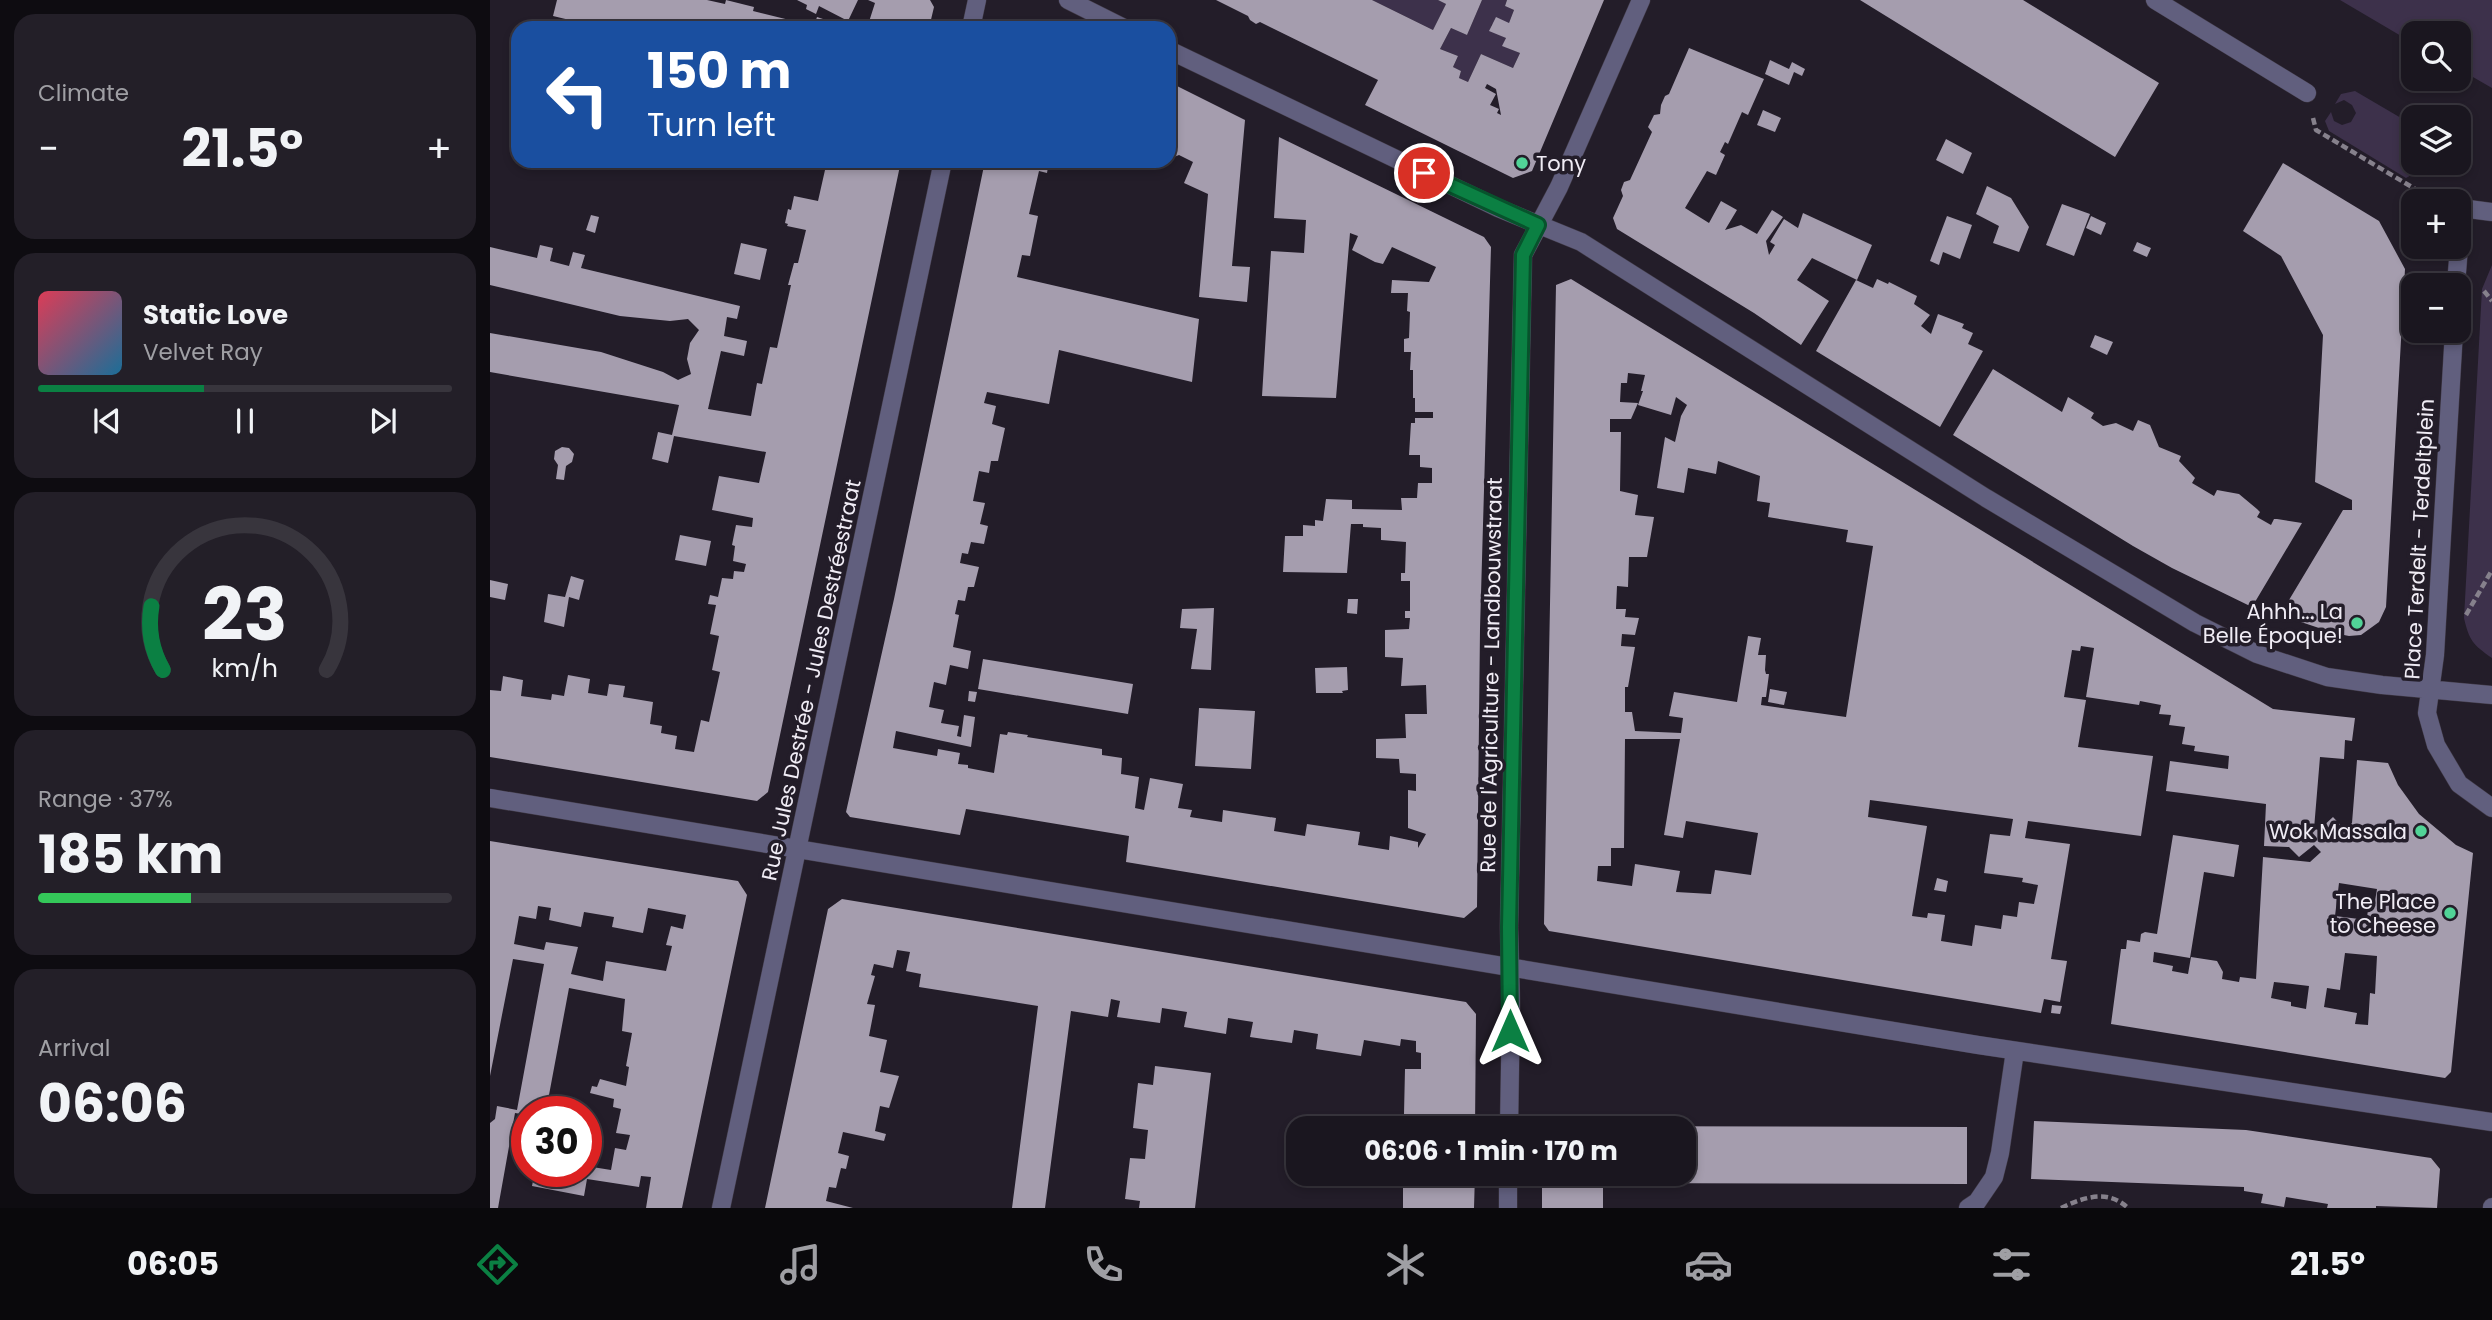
<!DOCTYPE html>
<html lang="en">
<head>
<meta charset="utf-8">
<style>
  :root { --surface:#1a161f; --page:#231f28; --text:#f1f3f6; --muted:#9f9fa4; --line:#38353d; --accent:#0b8043 }
  body { margin:0; font-family:Poppins,sans-serif; background:var(--page); color:var(--text); height:100vh; display:flex; flex-direction:column; font-size:26px; white-space:nowrap }
  * { box-sizing:border-box; margin:0 }
  p { font-size:23px; color:var(--muted) }
  .icon { flex:none; width:38px; height:38px; fill:none; stroke:currentColor; stroke-width:2; stroke-linecap:round; stroke-linejoin:round }
  .map { position:relative; flex:1; overflow:hidden }
  .sheet { display:flex; flex-direction:column; gap:14px; padding:14px; background:#0e0c11; width:490px }
  .sheet>* { flex:none }
  .hud { position:absolute; left:21px; top:21px; width:665px; height:147px; border-radius:21px; box-shadow:0 4px 10px #0003,0 0 0 2px var(--line); background:#1a4fa0; color:#fff; overflow:hidden }
  .buttons { position:absolute; left:1911px; top:21px; display:grid; gap:14px }
  .buttons a { display:grid; place-items:center; width:70px; height:70px; border-radius:14px; background:var(--surface); box-shadow:0 4px 10px #0003,0 0 0 2px var(--line); font-size:35px }
  .speed { position:absolute; left:21px; top:1096px; display:flex; gap:14px; font-size:35px; font-weight:700; text-align:center }
  .speed>* { display:grid; place-content:center; width:91px; height:91px; border-radius:50%; background:var(--surface); box-shadow:0 4px 10px #0003,0 0 0 2px var(--line); line-height:1 }
  .speed .limit { border:10px solid #d22; background:#fff; color:#111 }
  .pin { position:absolute; display:grid; place-items:center; width:60px; height:60px; color:#fff; margin:-30px; border:4px solid #fff; border-radius:50%; box-shadow:0 2px 7px #0007 }
  .me { position:absolute; width:77px; margin:-38px; rotate:0deg; stroke-linejoin:round; filter:drop-shadow(0 0 5px #0008) }
  .turn { display:flex; align-items:center; gap:24px; height:147px; padding:0 21px; font-size:32px }
  .turn .icon { width:91px; height:91px; stroke-width:2.5 }
  .turn b { display:block; font-size:49px; line-height:60px }
  .big { font-size:52px; font-weight:700; line-height:1.1 }
  .sheet .card { flex:1; display:flex; flex-direction:column; justify-content:center; gap:10px; min-width:0; padding:0 24px; border-radius:21px; background:var(--page) }
  .sheet .dial { align-items:center; gap:0 }
  .dial svg { height:182px; overflow:visible; fill:none; stroke:var(--line); stroke-width:7; stroke-linecap:round; text-anchor:middle }
  .dial text { fill:var(--text); stroke:none }
  .song { display:flex; align-items:center; gap:21px }
  .cover { width:84px; height:84px; border-radius:10px; background:linear-gradient(135deg,hsl(350 70% 55%),hsl(200 70% 35%)) }
  .played { height:7px; border-radius:4px; background:linear-gradient(90deg,var(--accent) 40%,var(--line) 40%) }
  .keys { display:flex; justify-content:space-around; direction:ltr }
  .heat { display:flex; justify-content:space-between; align-items:center; font-size:38px; direction:ltr }
  .charge { height:10px; border-radius:5px; background:linear-gradient(90deg,#34c759 37%,var(--line) 0) }
  .trip { position:absolute; left:796px; top:1116px; width:410px; height:70px; border-radius:21px; background:var(--surface); box-shadow:0 4px 10px #0003,0 0 0 2px var(--line); font-weight:700; line-height:70px; text-align:center }
  .tab-bar { display:flex; height:112px; justify-content:space-around; align-items:center; background:#0a090c; color:var(--muted) }
  .tab-bar .icon { width:49px; height:49px }
  .tab-bar .active { color:var(--accent) }
  .tab-bar b { font-size:32px; color:var(--text) }
  main { display:flex; flex:1; min-height:0 }
  .map>svg:first-child { display:block }
  .green { fill:#3d314b }
  .building { fill:#a59dae; fill-rule:evenodd }
  .lines { fill:none; stroke-linecap:round; stroke-linejoin:round }
  .minor-casing { stroke:#403a46; stroke-width:19 }
  .path { stroke:#86818c; stroke-width:4.5; stroke-dasharray:7 3.5; stroke-linecap:butt }
  .minor { stroke:#615f7e; stroke-width:18 }
  .route-casing { stroke:#07532c; stroke-width:18 }
  .route { stroke:#0b8043; stroke-width:12 }
  .poi-dot { fill:#51d397; stroke:#231d29; stroke-width:2.5 }
  .labels { text-anchor:middle; dominant-baseline:central; stroke-width:7; stroke-linejoin:round; paint-order:stroke }
  .poi-label { font-size:21px; fill:#f0ecf5; stroke:#231d29; text-anchor:end }
  .street-label { font-size:21px; fill:#f0ecf5; stroke:#231d29 }
</style>
</head>
<body>
<main>
<section class="sheet">
<div class="card"><p>Climate</p>
<div class="heat"><a>−</a><b class="big">21.5°</b><a>+</a></div>
</div>
<div class="card">
<div class="song"><i class="cover"></i><div><b>Static Love</b><p>Velvet Ray</p></div></div>
<div class="played"></div>
<div class="keys"><svg class="icon" aria-label="previous" viewBox="0 0 24 24"><path d="M18 5L8 12l10 7zM5 5v14"/></svg><svg class="icon" aria-label="pause" viewBox="0 0 24 24"><path d="M8 5v14M16 5v14"/></svg><svg class="icon" aria-label="next" viewBox="0 0 24 24"><path d="M6 5l10 7-10 7zM19 5v14"/></svg></div>
</div>
<div class="card dial"><svg viewBox="0 0 100 80">
<path d="M14 69A42 42 0 1 1 86 69"/>
<path d="M14 69A42 42 0 0 1 9 41" stroke="#0b8043"/>
<text x="50" y="56" font-size="32" font-weight="700">23</text>
<text x="50" y="72" font-size="11">km/h</text>
</svg></div>
<div class="card"><p>Range · 37%</p><b class="big">185 km</b><div class="charge"></div></div>
<div class="card"><p>Arrival</p><b class="big">06:06</b></div>
</section>
<div class="map">
<svg width="2002" height="1208" viewBox="0 0 2002 1208">
  <rect width="100%" height="100%" fill="#231d29"/>
  <path class="green" d="M882,0H948L956,4L943,30Z
    M992,0H1017L1015,6L1024,10L1019,23L1002,24L1000,30L1016,38L1013,46L1030,53L1023,68L991,54L978,82L969,78L971,71L963,67L968,56L950,49L961,28L977,35Z
    M1850,0H2002V88L1969,69V33H1923V43Z
    M1865,91L1923,125V163H1929L1923,174L1916,178L1839,131L1835,121L1841,112L1844,121L1852,125L1861,122L1866,113L1862,105L1854,100L1845,104L1851,94Z
    M2002,265V658C1983,645 1979,640 1974,618L1992,289Z"/>
  <path class="building" d="M67,0H217L235,4L236,0L264,7L263,11L324,26L327,17L339,21L337,28H113L63,16Z
    M307,0H368L358,21L329,6L326,14L316,9L317,5Z
    M378,0H440L444,7L439,28H377L385,3Z
    M726,0H882L943,30L956,4L948,0H992L977,35L961,28L950,49L968,56L963,67L971,71L969,78L978,82L991,54L1023,68L1030,53L1012,46L1016,38L999,31L1006,17L1019,23L1024,10L1015,6L1017,0H1114L1042,171L1023,178L875,105L888,80L770,22L766,24L760,20L758,16ZM997,84L1006,89L1011,115L1007,113L1009,109L1000,105L1006,94L995,88Z
    M1370,0H1533L1669,83L1625,157Z
    M1199,48L1274,79L1258,115L1252,112L1238,144L1235,142L1230,152L1235,155L1226,175L1217,171L1195,208L1219,223L1231,201L1247,210L1235,230L1251,225L1267,234L1282,210L1293,217L1276,241L1279,255L1285,245L1280,242L1294,219L1308,228L1313,213L1382,245L1367,280L1322,258L1307,280L1339,301L1311,345L1264,313L1127,229L1123,218L1133,196L1131,190L1134,182L1140,180L1162,132L1158,127L1164,115L1170,114L1171,105L1175,96L1179,94Z
    M1280,60L1299,69L1302,62L1315,69L1312,76L1304,72L1299,85L1275,74Z
    M679,82L755,120L742,266L760,267L757,302L709,297L718,194L694,183L703,162L689,155L679,159Z
    M1273,110L1291,118L1285,132L1267,125Z
    M789,137L994,237L1001,247L990,629L987,907L974,918L636,862L639,836L476,809L470,835L360,817L356,812L404,599L495,161H559L557,173L549,171L539,214L548,216L540,256L532,255L527,277L709,319L702,382L569,350L559,404L497,392L494,403L506,406L502,424L515,428L508,461H501L499,473L489,471L483,501L495,503L490,524L498,526L494,544L481,542L478,554L472,553L470,563L489,567L484,587H478L475,601L468,600L465,614L469,615L463,647L481,651L478,669L460,665L456,685L444,682L439,707L454,710L451,723L469,726L467,736L471,737L474,715L485,717L481,747L406,731L403,748L447,756L448,749L470,753L468,764L478,765V768L504,773L510,734L517,735L518,732L538,735L537,737L612,749V755L632,758L631,774L649,777L645,808L654,810L660,778L693,784L688,808L702,810L700,817L732,822L733,810L786,818L784,831L815,836L817,824L870,832L868,845L899,850L900,836L928,842V848L936,834L918,828V790L926,791V774L910,773L909,759L886,758V739L916,738L915,714H937L936,685L911,686L913,658L895,657V630L919,629L920,618H915V611H920V581H911V573H915L916,542L891,540V528L873,527V524H861L857,573L793,572L795,536H813V525L825,526V520L833,521L836,499L862,500V509L912,510L911,498H927L928,483H942V468L930,467V455H919L921,423H925V418H943V412H925V398H923V370H920L921,352H914V339L919,338L920,312L917,311L918,293H901L902,280L939,282L946,267L902,247L893,264L885,262L862,250L868,236L860,233L846,398L772,396L781,251L814,253L816,220L784,218Z
    M1456,139L1482,153L1473,174L1446,160Z
    M330,161H411L278,792L267,801L0,757V690L11,691L13,676L33,680L31,696L61,700L62,694L74,696L78,675L100,679L98,693L117,696L119,684L135,686L133,697L163,702L160,724L172,726L171,733L187,736L185,749L204,752L211,720L219,722L230,672L222,670L229,636L220,634L226,605L218,604L220,595L228,597L232,578L243,579L244,571L254,572L256,564L243,561L245,546L242,545L246,525L262,527L263,518L222,510L229,476L269,483L276,452L184,436L178,463L162,459L168,432L182,435L189,405L0,372V333L111,352L173,372L188,380L201,374L197,359L200,343L209,330L198,319L180,321L130,316L0,285V247L47,258L50,245L63,248L60,261L79,266L83,252L95,255L91,268L250,306L247,319L237,317L234,336L257,341L254,356L231,351L218,409L261,416L267,383L272,384L280,347L287,348L301,285H298L304,263H308L316,230L297,226L298,224L295,223L298,209L301,210L304,196L328,201L335,170L329,169Z
    M1793,163L1889,221L1915,269L1896,607L1889,622L1871,635L1859,636L1844,633L1790,615L1853,510H1862V500L1825,482L1833,335L1791,256L1753,231Z
    M1497,186L1521,198L1539,227L1529,252L1503,243L1509,226L1486,214Z
    M1572,204L1600,214L1584,256L1556,245Z
    M101,215L109,217L105,233L96,230Z
    M1457,216L1482,225L1470,259L1453,252L1449,265L1440,261Z
    M1601,216L1616,223L1611,235L1596,228Z
    M1647,242L1661,248L1657,257L1643,251Z
    M251,243L277,249L270,280L244,274Z
    M1081,279L1783,709L1865,718L1862,741L1855,740L1854,759L1830,757L1824,829L1829,830L1843,817L1855,830L1862,823L1867,760L1898,763L1908,785L1929,814L1966,845L1983,853L1961,1072L1955,1078L1621,1024L1631,949H1636L1637,940L1650,942L1651,934L1655,932L1667,934L1683,835L1749,845L1744,877L1714,872L1700,958L1664,952L1663,962L1683,966L1682,971L1698,974L1701,957L1727,961L1733,972L1732,979L1749,982L1750,977L1766,979L1773,857L1820,862L1831,852L1824,845L1809,857L1799,847L1774,846L1776,804L1676,791L1680,761L1738,769L1739,756L1704,751L1705,746L1692,744L1695,727L1679,725L1681,715L1669,714L1671,705L1650,701L1649,705L1596,697L1604,648L1591,646L1590,651L1582,650L1574,697L1596,700L1588,747L1663,756L1651,836L1538,821L1535,838L1580,844L1561,959L1577,961L1570,1002L1554,999L1551,1013L1059,931L1054,924L1066,285ZM1138,373L1155,375L1151,391H1153L1148,405L1181,415L1186,397L1197,405L1191,416L1185,442L1175,437L1167,488L1194,493L1198,468L1226,474L1228,461L1270,476L1267,501L1280,503L1278,517L1358,530L1356,542L1383,546L1356,717L1271,705L1272,697H1276L1279,674H1276L1275,670L1276,655H1268L1271,638L1258,636L1247,702L1184,692L1179,716L1193,718L1191,733L1145,731L1142,712H1135V687H1138L1145,647L1131,646L1132,634L1145,635L1149,618L1135,617L1136,609H1126L1127,586L1138,587L1139,557H1157L1164,517L1145,515L1148,495L1130,491L1131,432H1120V419H1141L1148,403L1130,402L1131,383H1137ZM1135,739H1190L1174,835L1193,838L1196,821L1268,833L1261,875L1225,870L1221,894L1186,892L1190,871L1145,864L1142,886L1107,881L1108,866H1121V848H1134ZM1380,800L1523,819L1520,836L1500,834L1494,873L1533,878L1532,882L1548,885L1544,904L1529,902L1527,917L1513,915L1511,929L1485,925L1482,946L1451,941L1455,915L1438,913L1437,918L1422,916L1437,826L1378,817ZM1849,883L1887,889L1884,907H1878L1877,920L1845,916ZM1855,953L1887,956L1885,994L1880,993L1878,1025L1865,1024L1867,1013L1834,1007L1837,988L1850,990ZM1784,982L1819,986L1816,1009L1801,1006V1002L1781,998Z
    M1387,279L1398,284L1399,282L1427,296L1424,304L1440,315L1431,326L1441,334L1448,314L1474,324L1472,328L1483,333L1478,344L1493,351L1450,427L1326,351L1366,280L1383,288Z
    M1605,335L1623,342L1617,355L1600,347Z
    M1503,369L1572,412L1578,397L1604,413L1601,418L1613,426L1626,423L1643,431L1648,420L1660,425L1669,447L1691,456L1689,461L1705,478L1702,483L1724,496L1727,490L1749,494L1767,509L1770,512L1767,517L1781,525L1784,519H1787L1812,523L1762,607L1682,568L1643,546L1463,435Z
    M72,447L79,448L84,454L82,462L76,466L74,480L66,479L68,465L64,459L65,451Z
    M190,535L221,541L216,566L185,560Z
    M81,576L94,580L89,600L79,597L74,627L54,622L58,594L75,597Z
    M0,580L18,584L15,600L0,597Z
    M858,599H868L867,614L857,613Z
    M724,608L721,670L701,669L707,629L690,628L692,609Z
    M493,659L643,684L638,714L488,689Z
    M857,667L858,690L852,691L853,693H826L825,668Z
    M1280,689L1297,692L1294,705L1278,702Z
    M479,691L487,692L485,702L478,701Z
    M709,708L765,711L761,769L705,766Z
    M0,841L248,881L257,895L192,1208H156L161,1177L151,1176L149,1187L97,1179L94,1196L42,1186L45,1171H96V1166L121,1170L125,1148L136,1150L140,1135L126,1133L131,1109L123,1107L124,1099L100,1093L102,1086L107,1087L110,1079L136,1086L139,1067L136,1066L142,1033L132,1031L135,999L79,988L56,1111H37V1115L25,1113L8,1208H0V1123L5,1119L7,1106L27,1110L54,964L23,959L0,1076ZM48,906L61,908L59,920L91,927L94,912L124,917L122,927L153,933L158,908L196,915L193,929L181,926L176,945L182,946L176,971L116,961L113,981L81,974L88,947L56,942L54,950L24,944L29,916L46,919Z
    M1447,878L1458,881L1456,892L1444,890Z
    M352,899L976,1002L986,1014L985,1129H931V1117H917V1115L914,1114L915,1069H931V1053L926,1052V1041L911,1039L910,1046L874,1040L871,1056L826,1049L828,1034L804,1030L802,1043L760,1037L763,1022L738,1018L736,1034L694,1027L697,1012L672,1008L670,1023L627,1017L630,1001L621,999L618,1017L581,1011L555,1208H522L548,1006L429,987L431,974L416,971L420,952L407,950L403,968L384,964L381,975L385,976L377,1004L385,1005L379,1036L397,1040L390,1072L409,1076L399,1108L390,1106L385,1131L396,1134L394,1141L353,1132L348,1153L359,1156L356,1169L351,1168L346,1188L339,1187L336,1201L363,1208H275L338,909Z
    M1562,1005L1572,1006L1570,1014L1561,1013Z
    M665,1066L721,1073L705,1208H649L650,1201L635,1199L640,1158L655,1159L658,1130L643,1128L648,1083L663,1085Z
    M1544,1121L1756,1130L1941,1158L1950,1169L1947,1208L1886,1206V1208H1837L1838,1204L1796,1197L1794,1207L1771,1203L1773,1194L1754,1191V1187L1541,1179Z
    M1066,1126L1477,1127V1184L1113,1183V1208H1052V1182H1066V1174H1194V1129H1066Z
    M913,1174H985L984,1208H913Z"/>
  <g class="lines">
    <defs>
      <path id="minor" d="M578,0L634,28
        M1665,0L1817,93
        M481,28L487,0
        M679,50L1008,208L1091,242L1496,498L1705,623L1767,654L1837,677L1892,685L2002,695
        M1969,243L1971,208L2002,212
        M1966,285L1969,247
        M1964,331L1945,655L1937,713L1946,745L1969,784L2002,808
        M0,798L1488,1045L2002,1122
        M1019,1129L1021,1006L1019,927L1033,255L1069,187L1151,0
        M231,1208L453,161
        M1018,1208V1174
        M1478,1208L1487,1202L1504,1177L1510,1153L1525,1051
        M2002,1208V1207"/>
    </defs>
    <use href="#minor" class="minor-casing"/>
    <path class="path" d="M1823,118L1826,130L1937,196L1947,200
      M1994,291L2002,301
      M1976,615L2002,570
      M1571,1208C1594,1197 1618,1189 1638,1208"/>
    <use href="#minor" class="minor"/>
  </g>
  <g class="lines">
    <defs>
      <path id="route" d="M934,173L1048,225L1033,255L1019,927L1020,1031"/>
    </defs>
    <use href="#route" class="route-casing"/>
    <use href="#route" class="route"/>
  </g>
  <g class="poi-dot">
    <circle cx="1032" cy="163" r="7"/>
    <circle cx="1867" cy="623" r="7"/>
    <circle cx="1931" cy="831" r="7"/>
    <circle cx="1960" cy="913" r="7"/>
  </g>
  <g class="labels">
    <g class="poi-label">
      <text x="1046" y="163" text-anchor="start">Tony</text>
      <text x="1853" y="611">Ahhh... La<tspan x="1853" dy="24">Belle Époque!</tspan></text>
      <text x="1917" y="831">Wok Massala</text>
      <text x="1946" y="901">The Place<tspan x="1946" dy="24">to Cheese</tspan></text>
    </g>
    <g class="street-label">
      <text transform="translate(1929 539) rotate(-87)">Place Terdelt - Terdeltplein</text>
      <text transform="translate(1001 675) rotate(-89)">Rue de l'Agriculture - Landbouwstraat</text>
      <text transform="translate(321 680) rotate(-78)">Rue Jules Destrée - Jules Destréestraat</text>
    </g>
  </g>
</svg>
<div class="buttons">
<a><svg class="icon" aria-label="search" viewBox="0 0 24 24"><circle cx="10" cy="10" r="6"/><path d="M15 15l6 6"/></svg></a>
<a><svg class="icon" aria-label="layers" viewBox="0 0 24 24"><path d="M12 4l9 5-9 5-9-5zM3 14l9 5 9-5"/></svg></a>
<a>+</a>
<a>−</a>
</div>
<div class="speed"><div class="limit">30</div></div>
<div class="pin" style="left:934px;top:173px;background:#d93025"><svg class="icon" aria-label="arrive" viewBox="0 0 24 24"><path d="M6 21V4h12l-3 4 3 4H6"/></svg></div>
<svg class="me" style="left:1020px;top:1031px" viewBox="-20 -20 40 40"><path d="M0-17L14 15 0 8-14 15z" fill="#0b8043" stroke="#fff" stroke-width="4"/></svg>
<div class="trip">06:06 · 1 min · 170 m</div>
<div class="hud">
<div class="turn"><svg class="icon" aria-label="left" viewBox="0 0 24 24"><path d="M17 20v-9H6M10 6l-5 5 5 5"/></svg><div><b>150 m</b>Turn left</div></div>
</div>
</div>
</main>
<nav class="tab-bar">
<b>06:05</b>
<svg class="icon active" aria-label="directions" viewBox="0 0 24 24"><path d="M12 3l9 9-9 9-9-9zM9 14v-3h6M13 9l2 2-2 2"/></svg>
<svg class="icon" aria-label="music" viewBox="0 0 24 24"><path d="M9 18V5l10-2v13"/><circle cx="6" cy="18" r="3"/><circle cx="16" cy="16" r="3"/></svg>
<svg class="icon" aria-label="phone" viewBox="0 0 24 24"><path d="M5 4h4l2 5-3 2q2 4 5 5l2-3 5 2v4C11 20 4 13 5 4z"/></svg>
<svg class="icon" aria-label="climate" viewBox="0 0 24 24"><path d="M12 3v18M4 7l16 10M4 17L20 7"/></svg>
<svg class="icon" aria-label="car" viewBox="0 0 24 24"><path d="M5 17H2v-5l4-1 3-4h7l3 4 3 1v5h-3M9 17h6M6 11h13"/><circle cx="7" cy="17" r="2"/><circle cx="17" cy="17" r="2"/></svg>
<svg class="icon" aria-label="filters" viewBox="0 0 24 24"><path d="M4 7h16M4 17h16"/><circle cx="9" cy="7" r="2"/><circle cx="15" cy="17" r="2"/></svg>
<b>21.5°</b>
</nav>
</body>
</html>
